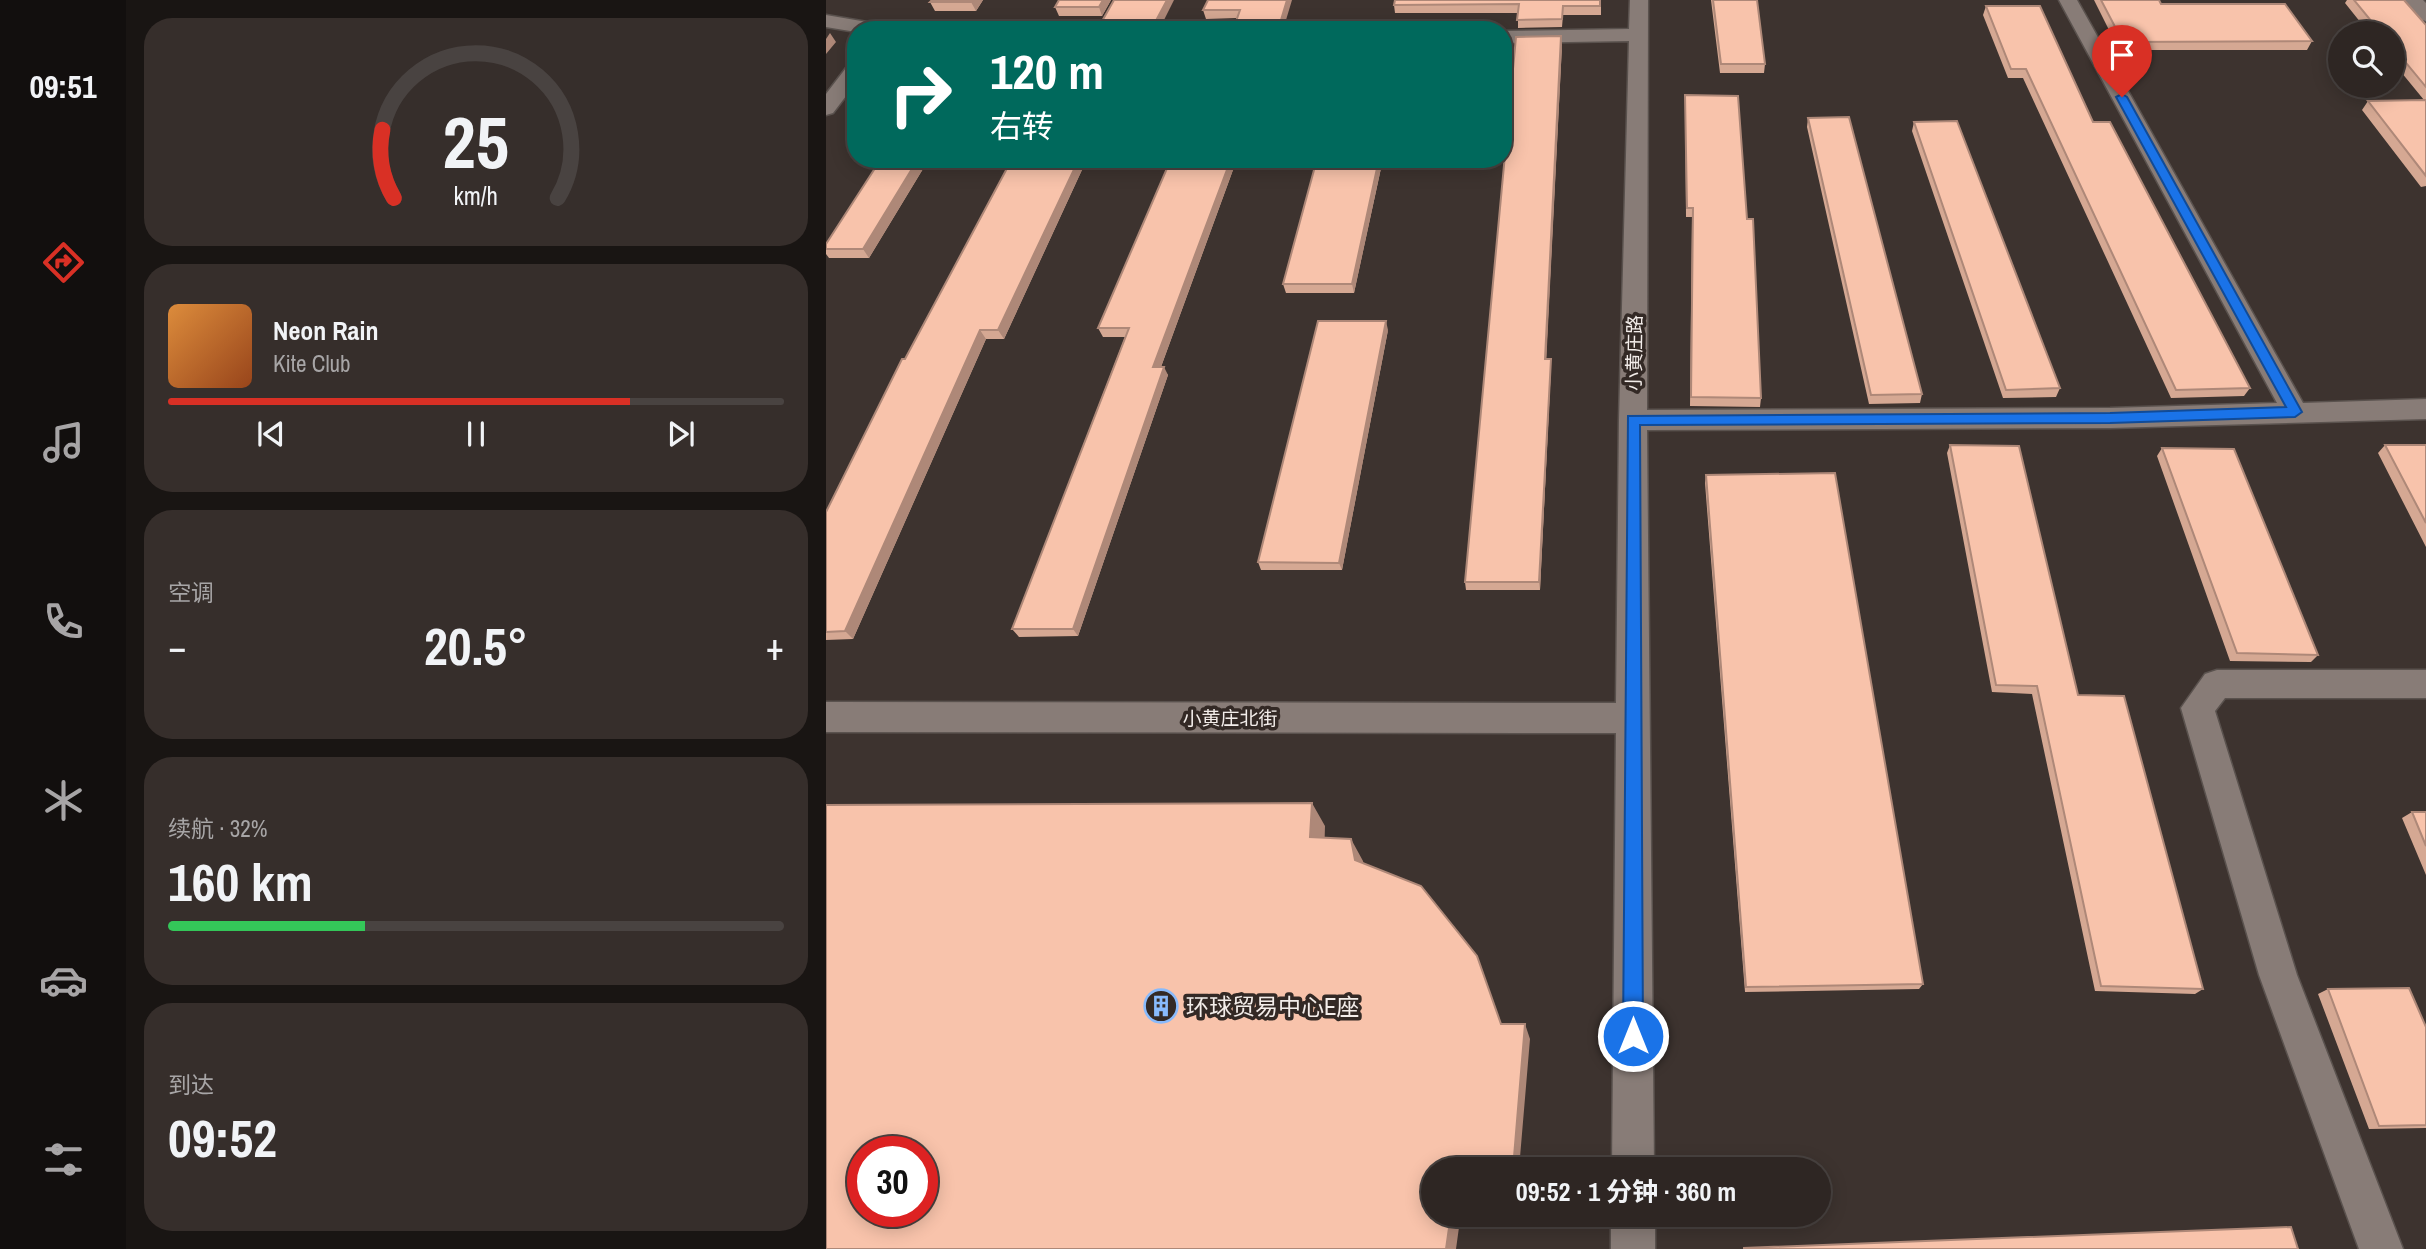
<!DOCTYPE html>
<html lang="zh">
<head>
<meta charset="utf-8">
<style>
  :root { --surface:#2e2623; --page:#362e2b; --text:#f1f3f6; --muted:#a7a5a6; --line:#494341; --accent:#d93025 }
  body { margin:0; font-family:"Archivo Narrow","Noto Sans SC",sans-serif; background:var(--page); color:var(--text); height:100vh; display:flex; flex-direction:column; font-size:26px; white-space:nowrap }
  * { box-sizing:border-box; margin:0 }
  p { font-size:23px; color:var(--muted) }
  .icon { flex:none; width:38px; height:38px; fill:none; stroke:currentColor; stroke-width:2; stroke-linecap:round; stroke-linejoin:round }
  .map { position:relative; flex:1; overflow:hidden }
  .details { display:flex; flex-direction:column; gap:18px; padding:18px; background:#191513; width:700px }
  .details>* { flex:none }
  .top-card { position:absolute; left:21px; top:21px; width:665px; height:147px; border-radius:28px; box-shadow:0 4px 18px #0003,0 0 0 2px var(--line); background:#00695c; color:#fff; overflow:hidden }
  .fabs { position:absolute; left:1502px; top:21px; display:grid; gap:14px }
  .fabs a { display:grid; place-items:center; width:77px; height:77px; border-radius:50%; background:var(--surface); box-shadow:0 4px 18px #0003,0 0 0 2px var(--line); font-size:35px }
  .speed { position:absolute; left:21px; top:1136px; display:flex; gap:14px; font-size:35px; font-weight:700; text-align:center }
  .speed>* { display:grid; place-content:center; width:91px; height:91px; border-radius:50%; background:var(--surface); box-shadow:0 4px 18px #0003,0 0 0 2px var(--line); line-height:1 }
  .speed .limit { border:10px solid #d22; background:#fff; color:#111 }
  .pin { position:absolute; display:grid; place-items:center; width:60px; height:60px; color:#fff; margin:-72px -30px; border-radius:50% 50% 50% 0; rotate:-45deg; box-shadow:0 0 7px #0007 }
  .pin .icon { rotate:45deg }
  .me { position:absolute; width:77px; margin:-38px; rotate:0deg; stroke-linejoin:round; filter:drop-shadow(0 0 5px #0008) }
  .turn { display:flex; align-items:center; gap:24px; height:147px; padding:0 28px; font-size:32px }
  .turn .icon { width:91px; height:91px; stroke-width:2.5 }
  .turn b { display:block; font-size:49px; line-height:60px }
  .big { font-size:52px; font-weight:700; line-height:1.1 }
  .details .card { flex:1; display:flex; flex-direction:column; justify-content:center; gap:10px; min-width:0; padding:0 24px; border-radius:28px; background:var(--page) }
  .details .dial { align-items:center; gap:0 }
  .dial svg { height:182px; overflow:visible; fill:none; stroke:var(--line); stroke-width:7; stroke-linecap:round; text-anchor:middle }
  .dial text { fill:var(--text); stroke:none }
  .song { display:flex; align-items:center; gap:21px }
  .cover { width:84px; height:84px; border-radius:10px; background:linear-gradient(135deg,hsl(30 70% 55%),hsl(20 70% 35%)) }
  .played { height:7px; border-radius:4px; background:linear-gradient(90deg,var(--accent) 75%,var(--line) 75%) }
  .keys { display:flex; justify-content:space-around; direction:ltr }
  .heat { display:flex; justify-content:space-between; align-items:center; font-size:38px; direction:ltr }
  .charge { height:10px; border-radius:5px; background:linear-gradient(90deg,#34c759 32%,var(--line) 0) }
  .trip { position:absolute; left:595px; top:1157px; width:410px; height:70px; border-radius:35px; background:var(--surface); box-shadow:0 4px 18px #0003,0 0 0 2px var(--line); font-weight:700; line-height:70px; text-align:center }
  main { display:flex; flex:1; min-height:0 }
  .menu { display:flex; flex-direction:column; width:126px; justify-content:space-around; align-items:center; background:#120f0e; color:var(--muted) }
  .menu .icon { width:49px; height:49px }
  .menu .selected { color:var(--accent) }
  .menu b { font-size:32px; color:var(--text) }
  .map>svg:first-child { display:block }
  .lines { fill:none; stroke-linecap:round; stroke-linejoin:round }
  .minor-casing { stroke:#5a524e; stroke-width:3 }
  .minor { fill:#887c77; fill-rule:evenodd }
  .wall { fill:#d5a893 }
  .shaded-wall { fill:#ae8878 }
  .building { fill:#f8c3ab; stroke:#ae8878; stroke-width:2; fill-rule:evenodd }
  .route { fill:#1a73e8; stroke:#114b97; stroke-width:2 }
  .labels { text-anchor:middle; dominant-baseline:central; stroke-width:7; stroke-linejoin:round; paint-order:stroke }
  .street-label { font-size:19px; fill:#f3edea; stroke:#332925 }
  .near-poi-label { font-size:23px; fill:#f3edea; stroke:#332925; text-anchor:start }
</style>
</head>
<body>
<main>
<nav class="menu">
<b>09:51</b>
<svg class="icon selected" aria-label="directions" viewBox="0 0 24 24"><path d="M12 3l9 9-9 9-9-9zM9 14v-3h6M13 9l2 2-2 2"/></svg>
<svg class="icon" aria-label="music" viewBox="0 0 24 24"><path d="M9 18V5l10-2v13"/><circle cx="6" cy="18" r="3"/><circle cx="16" cy="16" r="3"/></svg>
<svg class="icon" aria-label="phone" viewBox="0 0 24 24"><path d="M5 4h4l2 5-3 2q2 4 5 5l2-3 5 2v4C11 20 4 13 5 4z"/></svg>
<svg class="icon" aria-label="climate" viewBox="0 0 24 24"><path d="M12 3v18M4 7l16 10M4 17L20 7"/></svg>
<svg class="icon" aria-label="car" viewBox="0 0 24 24"><path d="M5 17H2v-5l4-1 3-4h7l3 4 3 1v5h-3M9 17h6M6 11h13"/><circle cx="7" cy="17" r="2"/><circle cx="17" cy="17" r="2"/></svg>
<svg class="icon" aria-label="filters" viewBox="0 0 24 24"><path d="M4 7h16M4 17h16"/><circle cx="9" cy="7" r="2"/><circle cx="15" cy="17" r="2"/></svg>
</nav>
<section class="details">
<div class="card dial"><svg viewBox="0 0 100 80">
<path d="M14 69A42 42 0 1 1 86 69"/>
<path d="M14 69A42 42 0 0 1 9 39" stroke="#d93025"/>
<text x="50" y="56" font-size="32" font-weight="700">25</text>
<text x="50" y="72" font-size="11">km/h</text>
</svg></div>
<div class="card">
<div class="song"><i class="cover"></i><div><b>Neon Rain</b><p>Kite Club</p></div></div>
<div class="played"></div>
<div class="keys"><svg class="icon" aria-label="previous" viewBox="0 0 24 24"><path d="M18 5L8 12l10 7zM5 5v14"/></svg><svg class="icon" aria-label="pause" viewBox="0 0 24 24"><path d="M8 5v14M16 5v14"/></svg><svg class="icon" aria-label="next" viewBox="0 0 24 24"><path d="M6 5l10 7-10 7zM19 5v14"/></svg></div>
</div>
<div class="card"><p>空调</p>
<div class="heat"><a>−</a><b class="big">20.5°</b><a>+</a></div>
</div>
<div class="card"><p>续航 · 32%</p><b class="big">160 km</b><div class="charge"></div></div>
<div class="card"><p>到达</p><b class="big">09:52</b></div>
</section>
<div class="map">
<svg width="1600" height="1249" viewBox="0 0 1600 1249">
  <rect width="100%" height="100%" fill="#3d332f"/>
  <g class="lines">
    <defs>
      <path id="minor" d="M804,0H822L821,410L1284,408L1451,403L1233,0H1251L1477,403L1600,399V419L1284,428L821,430L828,1169H786L790,733L0,732V702L790,703L793,420L803,41L677,43V31L803,29Z
        M1578,0H1597L1600,3V21L1593,19Z
        M0,15L53,24L63,30H30V32L0,27Z
        M30,62V83L7,113L0,115V94L23,64Z
        M1391,670H1600V698H1399L1389,711L1471,975L1577,1249H1533L1433,975L1355,708L1379,674Z
        M785,1214H829V1249H785Z"/>
    </defs>
    <use href="#minor" class="minor-casing"/>
    <use href="#minor" class="minor"/>
  </g>
  <path class="wall" d="M106,0H157L150,11H109L104,2Z
    M233,0H285L276,16H233L229,7Z
    M466,0L411,18L380,19L377,10Z
    M775,0V15H737L736,27L692,28V13H569L568,5Z
    M885,0H931L939,64L938,73H894Z
    M1268,0H1333L1335,4L1486,41L1481,50H1293Z
    M1521,0H1578L1600,25V186L1595,187L1536,110L1542,101L1598,100L1566,61V33H1543L1519,3Z
    M1160,6L1267,122L1424,388L1418,396L1345,398L1197,78H1182L1157,15Z
    M736,45L720,359H725V367L714,590H640L639,582Z
    M859,95L935,398L934,407L864,406L866,217H860Z
    M982,118L1096,394L1094,403L1043,404L981,127Z
    M1088,122L1234,388L1230,397L1177,398L1086,131Z
    M55,159H103L43,258H3L0,254V244Z
    M186,159H261L178,339H160L27,639L0,640V512L79,359Z
    M345,159H411L335,367L342,375L252,636L193,637L186,629L299,337H277L272,328Z
    M557,159L528,293H460L457,284Z
    M562,330L516,570H435L432,562Z
    M1124,445L1252,695L1377,989L1369,994L1269,991L1206,694L1166,692L1121,453Z
    M1559,445H1600V547L1552,453Z
    M1336,448L1492,655L1485,662L1404,661L1331,456Z
    M880,475L1097,984L1093,989L919,992L879,483Z
    M1586,812H1600V875L1576,818Z
    M1502,989L1600,1027V1128L1543,1129L1492,994Z"/>
  <path class="shaded-wall" d="M147,0H157L150,11L145,2Z
    M277,0H285L276,16L273,7Z
    M341,0H348L333,30H325Z
    M461,0H466L457,30H452Z
    M4,33L10,42L0,54V39Z
    M735,36L736,45L720,367L719,359Z
    M92,159H103L43,258L37,249Z
    M253,159H261L178,339L172,330Z
    M405,159H411L332,375L327,367Z
    M553,159H557L528,293L526,284Z
    M560,321L562,330L516,570L513,563Z
    M154,330L160,339L27,639L19,631Z
    M725,359V367L714,590L713,582Z
    M338,367L342,375L252,636L247,629Z
    M486,803L499,826L498,859L484,837Z
    M525,839L537,861L541,881L529,860Z
    M699,1024L704,1039L693,1169H687Z
    M625,1214H638L634,1220L630,1249H620Z"/>
  <path class="building" d="M106,0H147L145,2H104Z
    M233,0H277L273,7H229Z
    M288,0H341L325,30H271Z
    M382,0H461L452,30H407L414,10H377Z
    M569,0H774V6H737L736,19L691,20L693,4L568,5Z
    M887,0H931L939,64H895Z
    M1275,0H1333L1335,4H1459L1486,41L1297,42Z
    M1528,0H1578L1600,25V87L1566,46V33H1555Z
    M1160,6H1214L1267,122H1284L1424,388L1350,390L1200,69H1185Z
    M735,36L719,359H725L713,582H639L690,37Z
    M859,95L912,96L921,219H927L935,398L865,397L867,208H861Z
    M1600,100V176L1542,101Z
    M1023,117L1096,394L1045,395L982,118Z
    M1131,121L1234,388L1180,390L1088,122Z
    M55,159H92L37,249H0V244Z
    M186,159H253L172,330H154L19,631L0,632V512L76,359H79Z
    M345,159H405L327,367H338L247,629H186L303,328H272Z
    M491,159H553L526,284H457Z
    M492,321H560L513,563L432,562Z
    M1124,445L1193,446L1252,695L1298,696L1377,989L1275,986L1211,686L1170,685Z
    M1559,445H1600V523Z
    M1336,448L1408,449L1492,655L1411,653Z
    M1009,473L1097,984L920,987L880,475Z
    M486,803L484,837L525,839L529,860L595,886L651,956L675,1024H699L687,1169H607V1214H625L620,1249H0V805ZM37,1152H96V1211H37Z
    M1586,812H1600V846Z
    M1583,988L1600,1027V1125L1553,1126L1502,989Z
    M1465,1227L1472,1249H918V1248Z"/>
  <path class="route" d="M1296,94L1301,97L1476,412L1469,417L1284,423L814,425L817,1036L814,1043L807,1046L800,1043L797,1036L802,416L1284,413L1460,407L1290,97Z"/>
  <defs>
    <symbol id="building-ring" viewBox="-11 -11 22 22"><circle r="9.5" fill="#332925" stroke="#88bafc" stroke-width="1.5"/><path d="M-4-6H4V6H1V3H-1V6H-4ZM-2.5-4.3h1.7v1.8h-1.7ZM.8-4.3h1.7v1.8H.8ZM-2.5-1h1.7V.8h-1.7ZM.8-1h1.7V.8H.8Z" fill="#88bafc"/></symbol>
  </defs>
  <g fill-rule="evenodd">
    <use href="#building-ring" x="316" y="987" width="38" height="38"/>
  </g>
  <g class="labels">
    <g class="street-label">
      <text transform="translate(808 353) rotate(-89)">小黄庄路</text>
      <text x="404" y="718">小黄庄北街</text>
    </g>
    <g class="near-poi-label">
      <text x="360" y="1006">环球贸易中心E座</text>
    </g>
  </g>
</svg>
<div class="fabs">
<a><svg class="icon" aria-label="search" viewBox="0 0 24 24"><circle cx="10" cy="10" r="6"/><path d="M15 15l6 6"/></svg></a>
</div>
<div class="speed"><div class="limit">30</div></div>
<div class="pin" style="left:1296px;top:97px;background:#d93025"><svg class="icon" aria-label="arrive" viewBox="0 0 24 24"><path d="M6 21V4h12l-3 4 3 4H6"/></svg></div>
<svg class="me" style="left:807px;top:1036px" viewBox="-20 -20 40 40"><circle r="17" fill="#1a73e8" stroke="#fff" stroke-width="3"/><path d="M0-11L8 9 0 5-8 9z" fill="#fff"/></svg>
<div class="trip">09:52 · 1 分钟 · 360 m</div>
<div class="top-card">
<div class="turn"><svg class="icon" aria-label="right" viewBox="0 0 24 24"><path d="M7 20v-9h11M14 6l5 5-5 5"/></svg><div><b>120 m</b>右转</div></div>
</div>
</div>
</main>
</body>
</html>
